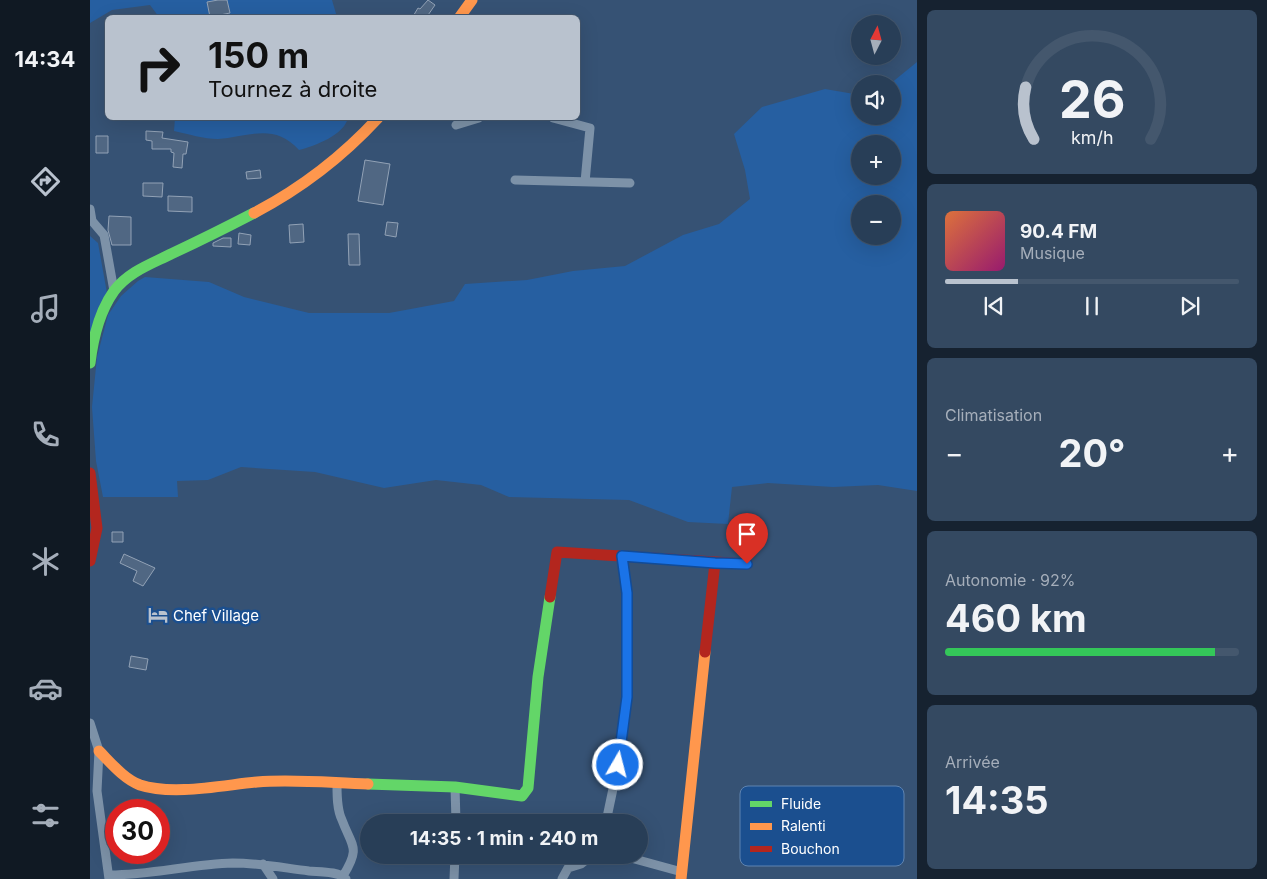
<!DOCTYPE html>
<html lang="fr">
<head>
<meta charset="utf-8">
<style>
  :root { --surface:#283e57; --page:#344961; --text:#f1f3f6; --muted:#a5aeba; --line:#44576d; --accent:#b9c2ce }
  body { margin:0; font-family:Inter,sans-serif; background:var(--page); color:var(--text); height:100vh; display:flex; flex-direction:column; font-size:19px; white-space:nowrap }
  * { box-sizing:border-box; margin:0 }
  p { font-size:16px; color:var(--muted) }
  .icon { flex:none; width:28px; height:28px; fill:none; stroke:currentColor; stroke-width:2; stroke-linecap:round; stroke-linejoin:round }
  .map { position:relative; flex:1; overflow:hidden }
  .side { display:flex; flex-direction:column; gap:10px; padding:10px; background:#162230; width:350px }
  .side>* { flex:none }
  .guide { position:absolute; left:15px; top:15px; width:475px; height:105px; border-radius:8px; box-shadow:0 5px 20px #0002,0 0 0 1px var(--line); background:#b9c2ce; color:#111; overflow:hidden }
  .needle { width:32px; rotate:6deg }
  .controls { position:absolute; left:761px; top:15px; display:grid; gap:10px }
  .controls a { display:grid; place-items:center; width:50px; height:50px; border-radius:50%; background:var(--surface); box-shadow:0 5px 20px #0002,0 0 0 1px var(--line); font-size:25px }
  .speed { position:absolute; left:15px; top:799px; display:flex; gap:10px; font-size:25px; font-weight:700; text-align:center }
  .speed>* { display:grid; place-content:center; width:65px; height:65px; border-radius:50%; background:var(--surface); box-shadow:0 5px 20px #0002,0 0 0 1px var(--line); line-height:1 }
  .speed .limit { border:8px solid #d22; background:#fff; color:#111 }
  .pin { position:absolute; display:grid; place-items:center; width:42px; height:42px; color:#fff; margin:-51px -21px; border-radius:50% 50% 50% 0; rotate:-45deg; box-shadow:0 0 5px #0007 }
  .pin .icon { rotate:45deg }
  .me { position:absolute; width:55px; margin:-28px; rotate:8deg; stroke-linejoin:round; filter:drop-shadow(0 0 4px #0008) }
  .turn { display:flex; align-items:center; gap:18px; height:105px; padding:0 20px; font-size:22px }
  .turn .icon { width:65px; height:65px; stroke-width:2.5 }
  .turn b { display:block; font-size:35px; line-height:42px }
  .big { font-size:38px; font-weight:700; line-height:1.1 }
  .side .widget { flex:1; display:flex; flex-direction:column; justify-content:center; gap:8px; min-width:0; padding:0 18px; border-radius:8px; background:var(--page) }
  .side .dial { align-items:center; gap:0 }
  .dial svg { height:130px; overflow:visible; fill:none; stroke:var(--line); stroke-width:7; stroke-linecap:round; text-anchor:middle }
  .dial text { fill:var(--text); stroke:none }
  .song { display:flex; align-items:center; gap:15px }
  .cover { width:60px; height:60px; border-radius:8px; background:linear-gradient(135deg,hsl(20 70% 55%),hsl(320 70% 35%)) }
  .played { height:5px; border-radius:2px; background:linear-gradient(90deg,var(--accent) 25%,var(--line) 25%) }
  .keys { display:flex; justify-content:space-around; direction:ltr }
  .heat { display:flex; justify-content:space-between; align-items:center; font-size:28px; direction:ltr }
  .charge { height:8px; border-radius:4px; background:linear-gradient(90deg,#34c759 92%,var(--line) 0) }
  .trip { position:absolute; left:270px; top:814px; width:288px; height:50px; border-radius:25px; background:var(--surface); box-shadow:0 5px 20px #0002,0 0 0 1px var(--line); font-weight:700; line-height:50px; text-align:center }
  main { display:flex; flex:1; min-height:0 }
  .dock { display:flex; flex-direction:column; width:90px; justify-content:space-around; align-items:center; background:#101923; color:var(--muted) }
  .dock .icon { width:35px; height:35px }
  .dock .selected { color:var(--accent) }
  .dock b { font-size:22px; color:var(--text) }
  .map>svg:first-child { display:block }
  .green { fill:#265fa1; fill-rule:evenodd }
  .building { fill:#506783; stroke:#92a2b6 }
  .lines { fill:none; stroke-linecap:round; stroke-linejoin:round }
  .street { stroke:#7d92a8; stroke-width:9 }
  .fast { stroke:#63d668; stroke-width:11 }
  .slow { stroke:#ff974d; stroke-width:11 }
  .jam { stroke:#b3261e; stroke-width:11 }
  .route-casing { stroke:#114b97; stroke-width:12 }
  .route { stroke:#1a73e8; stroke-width:9 }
  .labels { text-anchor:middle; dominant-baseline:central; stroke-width:5; stroke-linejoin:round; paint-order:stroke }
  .poi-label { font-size:15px; fill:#fff; stroke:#1b4f8f; text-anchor:start }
  .key { fill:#1b4f8f; stroke:#5f84b1; stroke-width:1 }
  .key-label { font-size:14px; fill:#fff }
</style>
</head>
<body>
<main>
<nav class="dock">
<b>14:34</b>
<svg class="icon selected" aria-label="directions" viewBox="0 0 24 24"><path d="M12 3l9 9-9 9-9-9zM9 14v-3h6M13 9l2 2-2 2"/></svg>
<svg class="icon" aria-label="music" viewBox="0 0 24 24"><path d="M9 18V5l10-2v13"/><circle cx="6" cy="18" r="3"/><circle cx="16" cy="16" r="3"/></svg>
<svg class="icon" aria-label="phone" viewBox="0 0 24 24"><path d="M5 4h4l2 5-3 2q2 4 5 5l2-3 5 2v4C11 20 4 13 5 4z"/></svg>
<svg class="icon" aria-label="climate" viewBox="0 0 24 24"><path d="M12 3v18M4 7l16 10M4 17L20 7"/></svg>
<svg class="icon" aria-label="car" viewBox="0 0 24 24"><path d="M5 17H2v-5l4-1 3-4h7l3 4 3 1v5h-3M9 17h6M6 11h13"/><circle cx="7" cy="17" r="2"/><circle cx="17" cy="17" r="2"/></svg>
<svg class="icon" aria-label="filters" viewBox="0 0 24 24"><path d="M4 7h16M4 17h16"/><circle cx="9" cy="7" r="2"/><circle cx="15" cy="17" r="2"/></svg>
</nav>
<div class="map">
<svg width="827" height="879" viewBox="0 0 827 879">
  <rect width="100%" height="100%" fill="#365274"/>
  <path class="green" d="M0,0H242L247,17H69L60,5L22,10L0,23Z
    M827,62V491L788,485L743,487L678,483L642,487L638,524L598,522L539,500L419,497L391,485L346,480L294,488L225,472L151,467L118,480L87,481L88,497H13L6,461L2,407L7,357L18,315L31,296L48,281L55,277L119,282L154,297L219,313H299L364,301L375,284L437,280L483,271L535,266L593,235L629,224L660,199L655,170L644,134L672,107L735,89L770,95V116H802V84H800ZM770,144H802V176H770ZM770,204H802V236H770Z
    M85,118H258C254,135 225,146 209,150C184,122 158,137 128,139C114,139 98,134 84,131Z
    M0,236L8,243L17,293L0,333Z"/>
  <path class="building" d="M128,0H137L140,13L120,17L117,2Z
    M338,0L345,5L336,18H322L328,8L330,9Z
    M56,131L73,132L72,138L98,142L96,154H93L92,168L83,167L84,153L81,152V149H62V141L56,140Z
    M6,136H18V153H6Z
    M275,160L300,164L293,205L268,201Z
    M170,170L171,178L157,179L156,172Z
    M53,183H73L72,197L53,196Z
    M78,196L102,197V212L78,211Z
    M19,216L41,217V245H22L18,230Z
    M297,222L308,223L306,237L295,235Z
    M213,224L214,242L200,243L199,225Z
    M149,233L161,235L160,245L148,244Z
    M258,234H269L270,265H259Z
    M133,238H141V247L123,246V243Z
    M22,532H33V542H22Z
    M34,554L65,568L53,586L43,581L47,571L30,563Z
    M41,656L58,659L56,670L39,667Z"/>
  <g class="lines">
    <path class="street" d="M463,118L500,128L495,182
      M366,125L389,118
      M425,180L540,183
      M0,209L2,221L14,235L24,291
      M0,723L9,751L7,791L19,879
      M247,785C247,796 247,810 252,820C262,847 271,847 253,876
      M365,787L366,822
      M516,822L528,765L537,697V593L532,555
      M530,855L592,872
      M173,864L183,879
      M20,875C61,875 102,864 143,863C169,863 194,868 219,871C230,872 249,871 256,879
      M364,879L365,855
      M472,879L478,868L491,864L502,855"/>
    <path class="fast" d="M0,363C3,338 9,312 24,291C38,272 61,264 81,254C109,241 137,227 164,213
      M278,784L365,787L432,796L438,788L448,677L460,597"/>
    <path class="slow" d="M369,18L382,0
      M164,213C210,189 252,157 288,118
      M9,751C21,763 34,779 50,785C83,796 134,785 167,782C204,779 242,783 278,784
      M591,879L615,652"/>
    <path class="jam" d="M0,473L7,528L0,561
      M460,597L467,552L657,564
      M615,652L625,563"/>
  </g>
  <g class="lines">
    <defs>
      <path id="route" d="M528,765L537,697V593L532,556L625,563L657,564"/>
    </defs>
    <use href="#route" class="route-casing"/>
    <use href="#route" class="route"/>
  </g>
  <defs>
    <symbol id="hotel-bare" viewBox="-9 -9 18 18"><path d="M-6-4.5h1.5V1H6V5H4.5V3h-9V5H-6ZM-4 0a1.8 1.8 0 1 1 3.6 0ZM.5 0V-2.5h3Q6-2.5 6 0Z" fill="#b9c2ce" stroke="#1b4f8f" stroke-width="2.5" paint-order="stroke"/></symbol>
  </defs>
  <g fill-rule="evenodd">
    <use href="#hotel-bare" x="54" y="601" width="28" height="28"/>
  </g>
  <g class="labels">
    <g class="poi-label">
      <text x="83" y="615">Chef Village</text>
    </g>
  </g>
  <rect x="650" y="786" width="164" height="80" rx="8" class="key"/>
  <rect x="660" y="801" width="22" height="6" fill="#63d668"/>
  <rect x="660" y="823" width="22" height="7" fill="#ff974d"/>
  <rect x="660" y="846" width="22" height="6" fill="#b3261e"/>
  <g class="key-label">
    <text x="691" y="809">Fluide</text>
    <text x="691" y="831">Ralenti</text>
    <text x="691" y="854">Bouchon</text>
  </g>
</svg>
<div class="controls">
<a><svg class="needle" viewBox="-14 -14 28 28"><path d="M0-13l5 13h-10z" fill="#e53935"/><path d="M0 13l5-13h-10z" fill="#a5aeba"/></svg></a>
<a><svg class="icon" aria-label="sound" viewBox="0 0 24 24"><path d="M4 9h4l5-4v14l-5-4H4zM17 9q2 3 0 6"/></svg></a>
<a>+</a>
<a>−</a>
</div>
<div class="speed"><div class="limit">30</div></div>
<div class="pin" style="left:657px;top:564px;background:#d93025"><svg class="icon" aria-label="arrive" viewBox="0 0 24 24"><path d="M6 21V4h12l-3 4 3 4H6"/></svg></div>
<svg class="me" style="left:528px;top:765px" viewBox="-20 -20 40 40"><circle r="17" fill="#1a73e8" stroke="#fff" stroke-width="3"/><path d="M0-11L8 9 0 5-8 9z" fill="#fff"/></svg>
<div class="trip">14:35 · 1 min · 240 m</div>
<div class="guide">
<div class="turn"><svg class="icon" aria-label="right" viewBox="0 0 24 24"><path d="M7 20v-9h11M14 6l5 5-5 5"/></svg><div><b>150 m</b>Tournez à droite</div></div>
</div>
</div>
<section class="side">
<div class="widget dial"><svg viewBox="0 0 100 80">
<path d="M14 69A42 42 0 1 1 86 69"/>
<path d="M14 69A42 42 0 0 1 9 37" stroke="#b9c2ce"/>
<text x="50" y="56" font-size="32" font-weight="700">26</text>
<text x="50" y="72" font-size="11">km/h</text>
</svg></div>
<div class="widget">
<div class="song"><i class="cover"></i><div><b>90.4 FM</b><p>Musique</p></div></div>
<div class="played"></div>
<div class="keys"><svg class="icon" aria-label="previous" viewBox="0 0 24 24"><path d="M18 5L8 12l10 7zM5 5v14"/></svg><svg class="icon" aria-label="pause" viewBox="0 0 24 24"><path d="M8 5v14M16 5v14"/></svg><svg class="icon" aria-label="next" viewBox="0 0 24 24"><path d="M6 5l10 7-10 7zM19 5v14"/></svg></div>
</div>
<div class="widget"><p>Climatisation</p>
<div class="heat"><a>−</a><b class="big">20°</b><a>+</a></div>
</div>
<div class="widget"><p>Autonomie · 92%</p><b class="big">460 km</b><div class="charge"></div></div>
<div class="widget"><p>Arrivée</p><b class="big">14:35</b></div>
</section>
</main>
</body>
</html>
